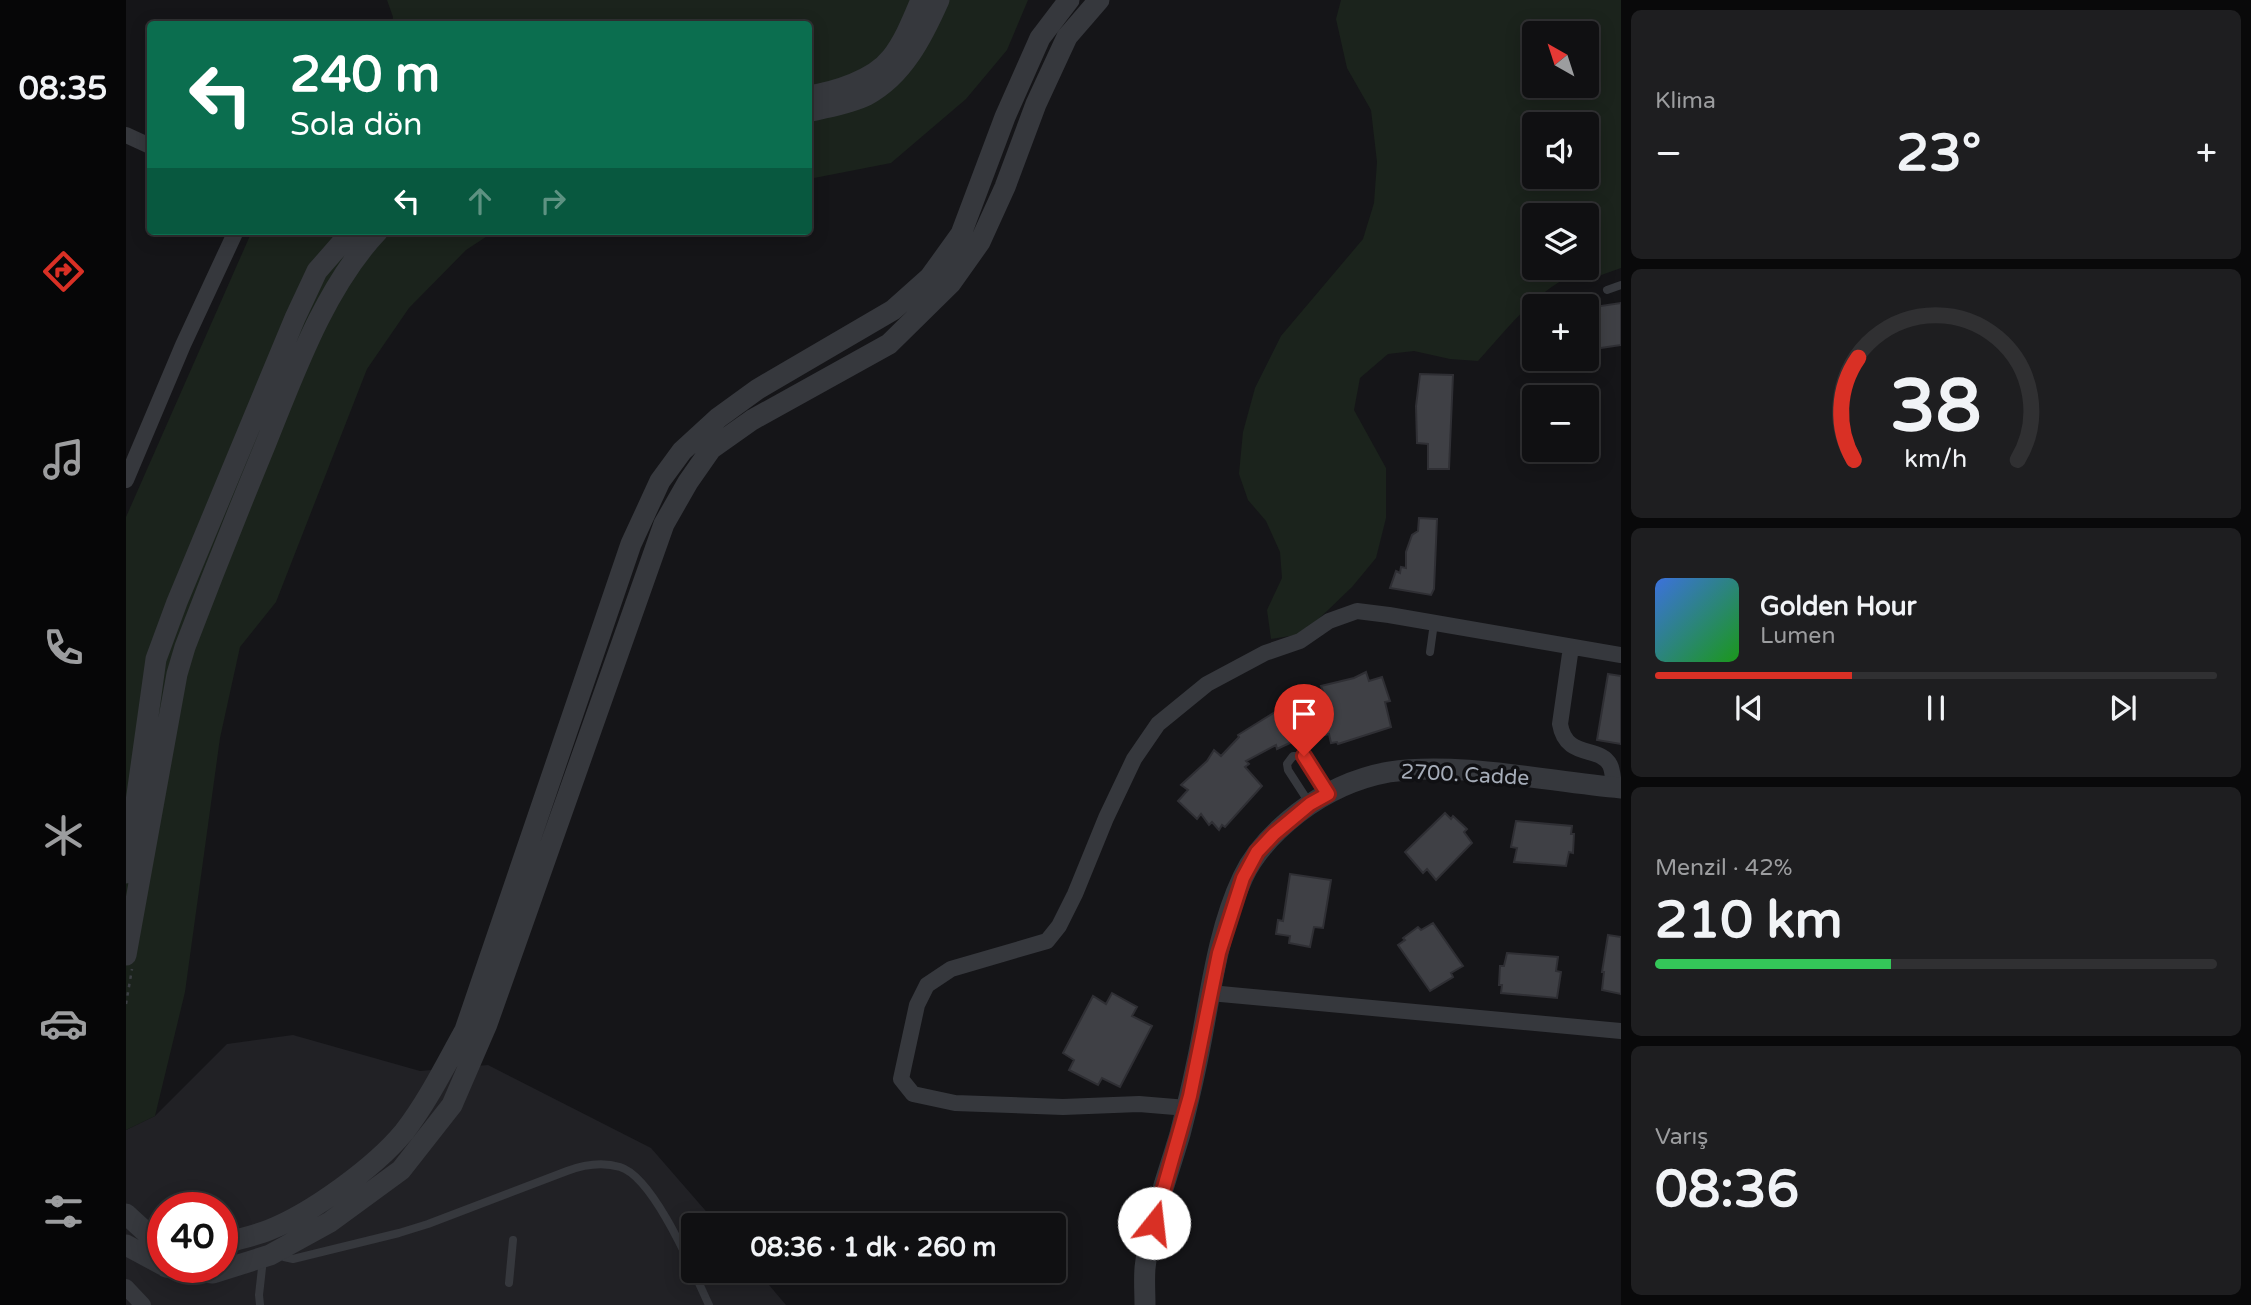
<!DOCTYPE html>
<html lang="tr">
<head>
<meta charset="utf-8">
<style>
  :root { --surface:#101012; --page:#1e1e20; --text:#f1f3f6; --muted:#9c9d9f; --line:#303032; --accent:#d93025 }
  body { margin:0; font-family:"Varela Round",sans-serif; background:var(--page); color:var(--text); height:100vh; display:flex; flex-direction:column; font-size:26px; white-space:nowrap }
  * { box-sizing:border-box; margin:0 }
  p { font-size:23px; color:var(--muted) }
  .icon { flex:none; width:38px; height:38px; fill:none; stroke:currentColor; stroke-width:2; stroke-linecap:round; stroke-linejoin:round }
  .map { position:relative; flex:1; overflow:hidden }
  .panel { display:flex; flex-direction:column; gap:10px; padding:10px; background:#09090a; width:630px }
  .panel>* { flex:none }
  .top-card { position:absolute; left:21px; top:21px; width:665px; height:214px; border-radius:7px; box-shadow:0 4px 18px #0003,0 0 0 2px var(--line); background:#0b6e4f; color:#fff; overflow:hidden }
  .needle { width:46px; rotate:321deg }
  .fabs { position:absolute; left:1396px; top:21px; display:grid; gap:14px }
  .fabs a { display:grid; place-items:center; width:77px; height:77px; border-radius:7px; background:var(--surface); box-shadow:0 4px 18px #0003,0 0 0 2px var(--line); font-size:35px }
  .speed { position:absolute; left:21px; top:1192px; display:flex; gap:14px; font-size:35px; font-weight:700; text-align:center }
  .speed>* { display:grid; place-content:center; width:91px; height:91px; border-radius:50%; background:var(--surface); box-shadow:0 4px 18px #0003,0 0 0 2px var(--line); line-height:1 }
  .speed .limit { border:10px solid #d22; background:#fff; color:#111 }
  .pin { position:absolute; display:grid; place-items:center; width:60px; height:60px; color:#fff; margin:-72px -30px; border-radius:50% 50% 50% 0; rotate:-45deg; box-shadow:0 0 7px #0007 }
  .pin .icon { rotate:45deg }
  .me { position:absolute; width:77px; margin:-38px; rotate:16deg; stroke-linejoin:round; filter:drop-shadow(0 0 5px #0008) }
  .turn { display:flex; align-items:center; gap:24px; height:147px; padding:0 28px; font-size:32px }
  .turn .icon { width:91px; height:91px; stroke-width:2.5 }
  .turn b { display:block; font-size:49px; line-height:60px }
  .lanes { display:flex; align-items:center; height:66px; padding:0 28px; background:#0003; justify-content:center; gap:35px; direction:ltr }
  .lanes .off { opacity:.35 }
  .big { font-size:52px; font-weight:800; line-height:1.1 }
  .panel .tile { flex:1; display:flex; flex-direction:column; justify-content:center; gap:10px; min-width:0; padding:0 24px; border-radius:10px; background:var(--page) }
  .panel .dial { align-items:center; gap:0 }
  .dial svg { height:182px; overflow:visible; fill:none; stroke:var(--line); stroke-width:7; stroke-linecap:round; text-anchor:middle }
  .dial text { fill:var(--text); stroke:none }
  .song { display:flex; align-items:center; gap:21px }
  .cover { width:84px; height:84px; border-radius:10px; background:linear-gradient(135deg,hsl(220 70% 55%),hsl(120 70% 35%)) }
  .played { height:7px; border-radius:4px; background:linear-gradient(90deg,var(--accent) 35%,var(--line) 35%) }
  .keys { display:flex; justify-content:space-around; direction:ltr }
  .heat { display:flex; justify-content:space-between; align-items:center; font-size:38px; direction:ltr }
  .charge { height:10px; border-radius:5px; background:linear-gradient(90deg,#34c759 42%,var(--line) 0) }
  .trip { position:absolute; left:555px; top:1213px; width:385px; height:70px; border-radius:7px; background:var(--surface); box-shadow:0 4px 18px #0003,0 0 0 2px var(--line); font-weight:800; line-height:70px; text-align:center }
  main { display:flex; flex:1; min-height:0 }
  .dock { display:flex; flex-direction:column; width:126px; justify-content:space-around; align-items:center; background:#060607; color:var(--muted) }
  .dock .icon { width:49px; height:49px }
  .dock .active { color:var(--accent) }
  .dock b { font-size:32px; color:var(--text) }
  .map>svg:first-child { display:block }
  .built { fill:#212125; fill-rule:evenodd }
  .green { fill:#1b231c; fill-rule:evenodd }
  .building { fill:#3f4045; stroke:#2f2f34; stroke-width:2 }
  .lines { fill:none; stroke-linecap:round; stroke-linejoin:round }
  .path { stroke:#3c3f44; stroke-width:2.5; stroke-dasharray:3.5 5; stroke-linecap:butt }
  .service { stroke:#36383d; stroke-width:8 }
  .minor { stroke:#36383d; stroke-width:16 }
  .tertiary { stroke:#36383d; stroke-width:21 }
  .route-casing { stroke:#8d1f18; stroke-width:18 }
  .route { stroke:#d93025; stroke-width:12 }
  .labels { text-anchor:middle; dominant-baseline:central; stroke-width:7; stroke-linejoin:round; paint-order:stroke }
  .street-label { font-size:21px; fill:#a6adb9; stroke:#101013 }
</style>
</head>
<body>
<main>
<nav class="dock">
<b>08:35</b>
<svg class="icon active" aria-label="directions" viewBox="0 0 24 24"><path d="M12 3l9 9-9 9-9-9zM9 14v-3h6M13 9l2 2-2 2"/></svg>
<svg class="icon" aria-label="music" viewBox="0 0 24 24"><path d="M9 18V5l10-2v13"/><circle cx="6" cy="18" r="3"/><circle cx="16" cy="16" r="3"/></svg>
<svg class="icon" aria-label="phone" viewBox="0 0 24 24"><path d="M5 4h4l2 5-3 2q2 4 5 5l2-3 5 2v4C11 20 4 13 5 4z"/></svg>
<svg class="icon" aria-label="climate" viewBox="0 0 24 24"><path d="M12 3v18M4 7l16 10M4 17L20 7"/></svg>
<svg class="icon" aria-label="car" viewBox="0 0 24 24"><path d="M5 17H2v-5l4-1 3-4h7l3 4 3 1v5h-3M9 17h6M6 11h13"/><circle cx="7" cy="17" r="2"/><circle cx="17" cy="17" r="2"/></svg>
<svg class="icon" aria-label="filters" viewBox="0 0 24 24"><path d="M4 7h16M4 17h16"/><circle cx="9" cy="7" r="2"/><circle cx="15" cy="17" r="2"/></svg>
</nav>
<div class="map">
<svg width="1495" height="1305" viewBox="0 0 1495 1305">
  <rect width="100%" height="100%" fill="#151518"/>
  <path class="built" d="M167,1035L294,1071L362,1065L525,1148L592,1225H567V1270L631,1271L660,1305H0V1130L29,1116L101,1044ZM37,1208H96V1267H37Z"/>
  <path class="green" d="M261,0H902L881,50L840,99L765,163L683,179L682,24H266L267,17Z
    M1215,0H1495V268L1467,278L1455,272C1413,286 1381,329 1352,361L1324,359L1288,351L1262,354L1234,378L1228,410L1260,468V518L1250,558L1226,587L1177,634L1145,639L1141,610L1156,578L1154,552L1140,521L1122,500L1113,474L1117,432L1129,388L1155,336L1237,239L1248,203L1251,162L1245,110L1221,68L1210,19ZM1409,33H1461V86H1409ZM1409,124H1461V177H1409ZM1409,215H1461V268H1409Z
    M126,231H369L340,250L283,308L241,369L150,602L114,647L94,738L59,992L29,1116L0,1130V517Z"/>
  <path class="building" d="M1495,303V345L1461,350V308Z
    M1294,374L1327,375L1323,469H1302V444L1291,443L1290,406Z
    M1293,518L1311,519L1308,589L1305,595L1264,588L1270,571L1274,573L1275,567L1280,568V552L1286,535L1292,531Z
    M1240,672L1243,681L1256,677L1264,701L1259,702L1265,727L1212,744L1211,742L1205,743L1203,734L1199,735L1197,722L1163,737L1166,742L1151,749L1150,745L1120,761L1123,764L1119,767L1136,786L1099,827L1096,825L1093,830L1086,822L1083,825L1075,814L1071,819L1052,801L1062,790L1055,785L1081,761L1088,750L1095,756L1113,737L1112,735L1170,699L1172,703L1198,694L1195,686L1228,678Z
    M1482,674L1495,676V744L1471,740Z
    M1319,813L1325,819L1327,816L1341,829L1338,832L1346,843L1310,880L1301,869L1297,873L1279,852Z
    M1390,821L1446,826L1445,834H1448L1447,853L1443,852L1440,866L1388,862L1391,848L1385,847Z
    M1164,874L1205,880L1197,928L1188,927L1184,947L1163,943L1164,936L1150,934L1152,920L1157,921Z
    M1307,923L1337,966L1325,973L1327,977L1304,991L1272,945L1279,940L1277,938L1292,927L1295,930Z
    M1482,935L1495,937V994L1476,990L1478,972H1476Z
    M1381,953L1432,957L1430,971L1435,972L1431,998L1375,993L1376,985H1373L1374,966H1378Z
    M986,993L1011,1007L1006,1016L1026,1026L994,1087L976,1078L972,1085L943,1070L948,1060L937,1053L967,996L980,1004Z"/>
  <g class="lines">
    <path class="path" d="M0,1004L6,969"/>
    <path class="service" d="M1481,290L1495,285
      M1304,652L1308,623
      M1184,804L1162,770L1161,764L1167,756H1178L1182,760L1202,793
      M155,1252L158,1257L167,1259L273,1233L302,1224L441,1171C457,1165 477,1162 494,1167C528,1177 568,1273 583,1305
      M383,1283L387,1240
      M134,1305L133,1295L137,1259"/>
    <path class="minor" d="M0,135L24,146
      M0,480L57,345L110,231
      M1445,647L1434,724C1440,760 1474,745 1484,765C1487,771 1487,780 1488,787
      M1084,993L1495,1031
      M1061,1108L1013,1104L937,1107L829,1103L787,1094L775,1079L791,1005L801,985L825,969L921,941L933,926L949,894L980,818L1008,759L1032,724L1081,684L1139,653L1174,641L1203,621L1231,611L1263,615L1495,655
      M0,1287L17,1305"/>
    <path class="tertiary" d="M682,96C709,92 748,80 765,58C778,42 787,19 795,0
      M682,112C701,107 723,104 741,95C777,76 797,36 813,0
      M0,873L30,659L51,602L169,318L191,271L226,231
      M0,955L51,674L59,647C85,579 112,511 140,443C169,371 199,287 252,231
      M0,1214L24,1236L37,1242
      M96,1244C112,1239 128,1236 143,1230C186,1213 249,1167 278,1132C302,1101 320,1064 339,1030L505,544L534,481L556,451L592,418L632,389L767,310L804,277L835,234L879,117L914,38L943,0
      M0,1245L37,1265
      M40,1267L87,1273L144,1255L204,1222L275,1170L326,1105L361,1024L538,524L562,482L585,449L626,420L763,344L825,283L854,242L879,187L910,104L941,37L973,0
      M1019,1305C1019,1293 1018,1280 1019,1268C1024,1222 1041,1178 1054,1134C1060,1111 1066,1086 1071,1062C1084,1001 1090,934 1117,877C1129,851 1149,831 1172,813C1198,793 1230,778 1263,772C1332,761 1424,782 1495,788"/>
  </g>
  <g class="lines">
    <defs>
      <path id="route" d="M1028,1223L1064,1096L1093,953L1117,878L1131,852L1148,834L1184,804L1202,794L1178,756"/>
    </defs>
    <use href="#route" class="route-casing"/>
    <use href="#route" class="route"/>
  </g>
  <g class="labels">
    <g class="street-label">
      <text transform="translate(1339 775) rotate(3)">2700. Cadde</text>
    </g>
  </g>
</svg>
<div class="fabs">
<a><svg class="needle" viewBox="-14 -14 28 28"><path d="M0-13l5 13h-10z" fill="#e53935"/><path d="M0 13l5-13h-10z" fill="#9c9d9f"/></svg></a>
<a><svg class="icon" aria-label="sound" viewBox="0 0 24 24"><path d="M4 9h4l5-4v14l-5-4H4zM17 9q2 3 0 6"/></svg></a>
<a><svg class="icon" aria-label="layers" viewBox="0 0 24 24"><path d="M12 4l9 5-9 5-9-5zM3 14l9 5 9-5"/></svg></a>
<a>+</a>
<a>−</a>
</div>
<div class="speed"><div class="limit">40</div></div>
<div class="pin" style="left:1178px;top:756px;background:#d93025"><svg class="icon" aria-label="arrive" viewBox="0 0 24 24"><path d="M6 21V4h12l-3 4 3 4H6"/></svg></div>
<svg class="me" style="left:1028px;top:1223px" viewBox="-20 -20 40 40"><circle r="19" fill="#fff"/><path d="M0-13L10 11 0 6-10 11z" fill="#d93025"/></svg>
<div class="trip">08:36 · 1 dk · 260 m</div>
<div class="top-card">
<div class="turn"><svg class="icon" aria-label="left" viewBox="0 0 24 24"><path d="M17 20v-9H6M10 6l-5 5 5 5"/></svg><div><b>240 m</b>Sola dön</div></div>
<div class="lanes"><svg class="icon" aria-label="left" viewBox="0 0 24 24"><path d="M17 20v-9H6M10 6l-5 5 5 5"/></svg><svg class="icon off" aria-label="ahead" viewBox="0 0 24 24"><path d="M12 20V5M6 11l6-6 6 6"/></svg><svg class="icon off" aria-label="right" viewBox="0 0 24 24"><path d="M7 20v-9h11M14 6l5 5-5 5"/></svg></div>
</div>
</div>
<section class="panel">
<div class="tile"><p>Klima</p>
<div class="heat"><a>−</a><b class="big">23°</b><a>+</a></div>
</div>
<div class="tile dial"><svg viewBox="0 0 100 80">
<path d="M14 69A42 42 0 1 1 86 69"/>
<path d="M14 69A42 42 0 0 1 16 24" stroke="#d93025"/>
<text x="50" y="56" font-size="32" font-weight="700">38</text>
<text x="50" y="72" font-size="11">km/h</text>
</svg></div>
<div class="tile">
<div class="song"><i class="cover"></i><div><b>Golden Hour</b><p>Lumen</p></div></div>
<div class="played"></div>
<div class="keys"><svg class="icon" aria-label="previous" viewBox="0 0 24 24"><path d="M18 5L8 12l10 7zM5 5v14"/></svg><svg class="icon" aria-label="pause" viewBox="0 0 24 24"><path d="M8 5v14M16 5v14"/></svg><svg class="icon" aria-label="next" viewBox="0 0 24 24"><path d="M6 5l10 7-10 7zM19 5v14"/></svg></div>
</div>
<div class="tile"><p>Menzil · 42%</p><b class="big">210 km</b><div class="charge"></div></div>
<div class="tile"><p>Varış</p><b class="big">08:36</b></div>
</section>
</main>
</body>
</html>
